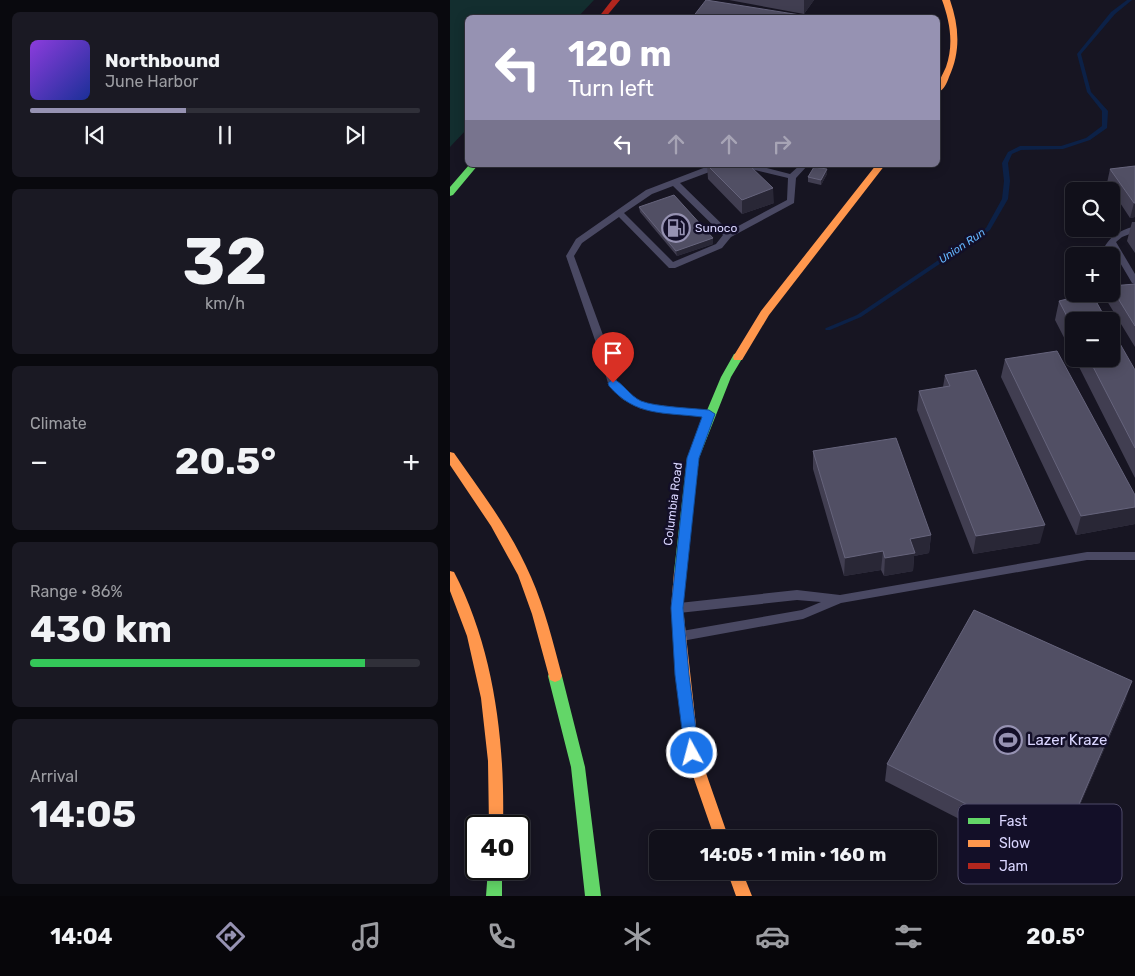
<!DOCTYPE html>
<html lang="en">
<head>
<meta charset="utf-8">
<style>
  :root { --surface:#11101a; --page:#1a1923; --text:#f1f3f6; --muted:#9c9da2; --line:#303039; --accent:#9692b2 }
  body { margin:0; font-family:Rubik,sans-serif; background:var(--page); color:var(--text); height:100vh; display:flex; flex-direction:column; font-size:19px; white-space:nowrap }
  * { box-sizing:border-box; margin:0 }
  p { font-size:16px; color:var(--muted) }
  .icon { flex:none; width:28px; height:28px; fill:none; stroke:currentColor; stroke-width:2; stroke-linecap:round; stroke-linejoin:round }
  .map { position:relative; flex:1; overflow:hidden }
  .side { display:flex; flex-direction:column; gap:12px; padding:12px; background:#09090e; width:450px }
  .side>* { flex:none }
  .guide { position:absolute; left:15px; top:15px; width:475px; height:152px; border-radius:8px; box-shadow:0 2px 12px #0003,0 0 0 1px var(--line); background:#9692b2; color:#fff; overflow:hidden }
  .controls { position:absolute; left:615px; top:182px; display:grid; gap:10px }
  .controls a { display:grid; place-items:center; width:55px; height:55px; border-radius:8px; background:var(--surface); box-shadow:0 2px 12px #0003,0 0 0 1px var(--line); font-size:25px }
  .speed { position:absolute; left:15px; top:815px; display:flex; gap:10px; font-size:25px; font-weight:700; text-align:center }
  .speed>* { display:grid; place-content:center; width:65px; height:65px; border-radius:50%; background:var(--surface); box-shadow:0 2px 12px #0003,0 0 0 1px var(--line); line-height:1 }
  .speed .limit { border:2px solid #111; border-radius:8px; background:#fff; color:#111 }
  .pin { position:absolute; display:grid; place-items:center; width:42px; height:42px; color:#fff; margin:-51px -21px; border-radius:50% 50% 50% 0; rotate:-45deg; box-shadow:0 0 5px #0007 }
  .pin .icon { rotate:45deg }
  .me { position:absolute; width:55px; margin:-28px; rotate:353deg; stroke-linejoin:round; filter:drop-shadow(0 0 4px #0008) }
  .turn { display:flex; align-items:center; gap:18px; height:105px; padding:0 20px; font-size:22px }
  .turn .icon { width:65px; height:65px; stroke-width:2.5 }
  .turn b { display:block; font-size:35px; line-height:42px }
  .lanes { display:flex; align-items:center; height:48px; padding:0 20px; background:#0003; justify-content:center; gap:25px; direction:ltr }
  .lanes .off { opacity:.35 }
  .big { font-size:38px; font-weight:700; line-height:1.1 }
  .side .tile { flex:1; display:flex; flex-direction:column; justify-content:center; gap:8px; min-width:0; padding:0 18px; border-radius:8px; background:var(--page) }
  .side .dial { align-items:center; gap:0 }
  .dial b { font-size:65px; line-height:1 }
  .song { display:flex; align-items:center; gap:15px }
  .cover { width:60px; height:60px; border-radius:8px; background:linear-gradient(135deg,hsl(270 70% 55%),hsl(230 70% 35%)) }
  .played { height:5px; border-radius:2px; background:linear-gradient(90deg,var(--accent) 40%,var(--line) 40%) }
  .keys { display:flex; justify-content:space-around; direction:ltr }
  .heat { display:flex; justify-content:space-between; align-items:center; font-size:28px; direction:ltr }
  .charge { height:8px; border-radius:4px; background:linear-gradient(90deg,#34c759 86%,var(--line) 0) }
  .trip { position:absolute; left:199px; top:830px; width:288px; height:50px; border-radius:8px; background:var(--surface); box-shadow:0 2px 12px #0003,0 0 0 1px var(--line); font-weight:700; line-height:50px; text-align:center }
  .tabs { display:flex; height:80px; justify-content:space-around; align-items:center; background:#07060a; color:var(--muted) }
  .tabs .icon { width:35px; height:35px }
  .tabs .active { color:var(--accent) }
  .tabs b { font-size:22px; color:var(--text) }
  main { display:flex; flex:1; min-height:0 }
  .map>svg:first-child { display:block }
  .green { fill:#132e2f }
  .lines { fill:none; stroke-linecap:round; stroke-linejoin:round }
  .stream { fill:#0c2147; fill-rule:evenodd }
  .lane { fill:#4a4963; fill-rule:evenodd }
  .fast { fill:#63d668; fill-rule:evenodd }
  .slow { fill:#ff974d; fill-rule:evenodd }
  .jam { fill:#b3261e; fill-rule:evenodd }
  .wall { fill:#413e51 }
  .shaded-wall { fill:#292736 }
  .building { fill:#514f64; stroke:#66647c }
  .route { fill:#1a73e8; stroke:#114b97 }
  .labels { text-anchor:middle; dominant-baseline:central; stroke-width:5; stroke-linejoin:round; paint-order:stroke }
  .far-water-label { font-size:11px; font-style:italic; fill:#64b7ff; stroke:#130f28 }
  .poi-label { font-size:12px; fill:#dad6ff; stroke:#130f28; text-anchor:start }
  .street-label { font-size:12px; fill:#dad6ff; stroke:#130f28 }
  .near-poi-label { font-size:15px; fill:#dad6ff; stroke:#130f28; text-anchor:start }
  .key { fill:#130f28; stroke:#4f4b68; stroke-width:1 }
  .key-label { font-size:14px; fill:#dad6ff }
</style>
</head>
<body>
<main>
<section class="side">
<div class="tile">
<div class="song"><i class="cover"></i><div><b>Northbound</b><p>June Harbor</p></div></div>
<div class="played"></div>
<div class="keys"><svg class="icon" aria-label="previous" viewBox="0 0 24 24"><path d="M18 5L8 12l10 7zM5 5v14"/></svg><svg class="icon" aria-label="pause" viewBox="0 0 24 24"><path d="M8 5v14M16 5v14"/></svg><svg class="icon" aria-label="next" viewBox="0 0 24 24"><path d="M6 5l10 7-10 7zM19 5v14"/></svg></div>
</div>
<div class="tile dial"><b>32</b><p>km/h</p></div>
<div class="tile"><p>Climate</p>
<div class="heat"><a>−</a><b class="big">20.5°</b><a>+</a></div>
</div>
<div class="tile"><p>Range · 86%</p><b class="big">430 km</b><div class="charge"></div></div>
<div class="tile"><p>Arrival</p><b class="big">14:05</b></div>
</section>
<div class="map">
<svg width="685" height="896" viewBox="0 0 685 896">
  <rect width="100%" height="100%" fill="#171522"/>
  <path class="green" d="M0,0H144L128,17L18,18L17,129L0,147Z"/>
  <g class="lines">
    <path class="stream" d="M677,0H682L665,14L631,54L641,92L658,111L657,128L640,140L613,149L571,150L562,154L558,163L560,181L558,199L540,230L411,317L380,330H376L375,329L376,328L407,315L536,228L552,199L554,181L552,163L558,152L570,146H611L636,138L652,126V111L637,92L627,54L661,12Z"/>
    <path class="lane" d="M258,165H266L262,171L230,183L279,231L337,200L338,178L293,167L292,165H305L340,174L350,165H358L346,178L344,203L281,237L272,248L225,268H219L169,217L132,243L124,256L157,346L167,382L178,395L193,403L259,411L264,414L259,417L191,409L172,399L158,383L147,346L116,256L126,239L196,190L256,167ZM223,186L273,235L266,244L223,262L174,213L202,194Z
      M685,226V232L672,237L666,242L685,274V284L682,283L662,249L658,256H650C658,238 665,232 685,226Z
      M637,552H685V560H637L391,603L353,619L232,641L228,639L226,636L228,633L232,631L352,610L371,602L347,600L229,613L225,611L223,608L225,605L229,603L347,590L390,595Z"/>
    <path class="fast" d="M19,165H28L3,195L0,196V187Z
      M288,353L293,357L281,377L249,458L236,572L234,576L230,577L226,576L224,572L237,458L271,377L284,354Z
      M105,670L110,672L112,676L135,767L151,896H135L121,767L98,676L100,672Z
      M38,869H52V896H36Z"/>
    <path class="slow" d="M492,0H500C509,26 511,51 499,77C497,83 494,90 488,92C487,83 492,76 496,67C504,44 500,22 492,0Z
      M426,165H435L319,315L292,360H284L283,357L311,311Z
      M0,452L4,453C32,493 62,532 81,577C95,609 103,642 112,676L110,680L105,682L100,680L82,614L68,575L41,526L0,465Z
      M230,567L234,568L236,572L233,608L249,753L279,839H265L235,753L221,608L224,572L226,568Z
      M0,571L4,572C44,649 55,741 53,826H39L38,761L31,698L17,636L0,591Z
      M277,871H292L302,896H286Z"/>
    <path class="jam" d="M162,0H170L155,18H148Z"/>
  </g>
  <path class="wall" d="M279,0H364L354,14Z
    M257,165L324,203L292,214L258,179Z
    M685,166V217L680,218L657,183L660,169Z
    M377,169V174L371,185L358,182V177Z
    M189,207L263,238V244L227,256L190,212Z
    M682,222H685V253L677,241Z
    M685,284V347L657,301L659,294H661V286Z
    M609,301L624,321V357L605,320Z
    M555,359L685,524L626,535L551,377Z
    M625,359H661L685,370V478Z
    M495,375L590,543L523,554L467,410L469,391L493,387Z
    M363,451L481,535L479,553L464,556L463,571L434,576L431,570L394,576L363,469Z
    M676,699L603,867L435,781L437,764Z"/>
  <path class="shaded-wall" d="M354,0H364L354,14Z
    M377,169V174L371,185V180Z
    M323,188L324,203L292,214V200Z
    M684,203H685V217L680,218Z
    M263,238V244L227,256L226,251Z
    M685,507V524L626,535L631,516Z
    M595,525L590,543L523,554L526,536Z
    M481,535L479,553L464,556L463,571L434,576L435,558L460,539Z
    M433,551L431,570L394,576L395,558Z
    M682,681L676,699L603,867L609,851Z"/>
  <path class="building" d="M256,0L369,18H242Z
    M257,165H299L323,188L292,200Z
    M685,166V203H684L660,169Z
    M364,167L377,169L371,180L358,177Z
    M224,195L263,238L226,251L189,207Z
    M685,284V326L661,287V286Z
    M637,294H642L657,321H624V330L609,301Z
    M661,328L685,370V448L639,359H661Z
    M607,351L685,495V507L631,516L555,359Z
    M526,370L595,525L526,536L469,391L500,386L495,375Z
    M446,438L481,535L460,539L465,553L435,558L433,551L395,558L363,451Z
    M524,610L682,681L609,851L437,764Z"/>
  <path class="route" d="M163,379C172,382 180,396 191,401C206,407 242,408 259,410L265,414L249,458L233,608L239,675L249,753L247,757L242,759L237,757L235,753L225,675L221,608L237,458L252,417C214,412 186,417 159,386L158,383Z"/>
  <defs>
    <symbol id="fuel-ring" viewBox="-11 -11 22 22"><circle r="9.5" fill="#130f28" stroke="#9692b2" stroke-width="1.5"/><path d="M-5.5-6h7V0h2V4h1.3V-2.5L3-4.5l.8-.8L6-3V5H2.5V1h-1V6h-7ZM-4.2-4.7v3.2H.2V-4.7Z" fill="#9692b2"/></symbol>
    <symbol id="stadium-ring" viewBox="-11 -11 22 22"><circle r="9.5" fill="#130f28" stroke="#9692b2" stroke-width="1.5"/><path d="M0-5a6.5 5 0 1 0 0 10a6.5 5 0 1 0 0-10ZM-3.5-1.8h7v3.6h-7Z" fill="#9692b2"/></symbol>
  </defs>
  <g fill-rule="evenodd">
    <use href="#fuel-ring" x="210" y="212" width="32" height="32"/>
    <use href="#stadium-ring" x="542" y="724" width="32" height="32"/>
  </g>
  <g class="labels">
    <g class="far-water-label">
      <text transform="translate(512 246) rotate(-34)">Union Run</text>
    </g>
    <g class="poi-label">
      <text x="245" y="228">Sunoco</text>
    </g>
    <g class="street-label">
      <text transform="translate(223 504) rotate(-83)">Columbia Road</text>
    </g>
    <g class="near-poi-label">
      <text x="577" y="740">Lazer Kraze</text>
    </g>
  </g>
  <rect x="508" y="804" width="164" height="80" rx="8" class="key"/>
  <rect x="518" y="818" width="22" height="6" fill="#63d668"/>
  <rect x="518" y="840" width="22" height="7" fill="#ff974d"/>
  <rect x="518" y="863" width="22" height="6" fill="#b3261e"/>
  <g class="key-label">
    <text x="549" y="826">Fast</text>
    <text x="549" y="848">Slow</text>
    <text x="549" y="871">Jam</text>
  </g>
</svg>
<div class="controls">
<a><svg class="icon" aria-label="search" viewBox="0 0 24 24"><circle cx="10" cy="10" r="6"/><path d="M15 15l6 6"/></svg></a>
<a>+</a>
<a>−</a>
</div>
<div class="speed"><div class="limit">40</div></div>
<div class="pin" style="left:163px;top:383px;background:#d93025"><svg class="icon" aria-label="arrive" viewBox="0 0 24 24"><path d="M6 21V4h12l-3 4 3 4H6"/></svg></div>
<svg class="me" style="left:242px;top:753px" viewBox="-20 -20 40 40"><circle r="17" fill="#1a73e8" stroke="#fff" stroke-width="3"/><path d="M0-11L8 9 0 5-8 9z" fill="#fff"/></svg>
<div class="trip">14:05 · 1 min · 160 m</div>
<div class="guide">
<div class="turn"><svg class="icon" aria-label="left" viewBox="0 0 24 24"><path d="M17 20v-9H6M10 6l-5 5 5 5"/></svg><div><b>120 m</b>Turn left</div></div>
<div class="lanes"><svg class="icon" aria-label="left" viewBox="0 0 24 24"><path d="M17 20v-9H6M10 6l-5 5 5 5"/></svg><svg class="icon off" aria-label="ahead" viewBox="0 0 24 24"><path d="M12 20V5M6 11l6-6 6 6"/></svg><svg class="icon off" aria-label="ahead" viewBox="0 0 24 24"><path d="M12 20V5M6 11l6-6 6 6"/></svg><svg class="icon off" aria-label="right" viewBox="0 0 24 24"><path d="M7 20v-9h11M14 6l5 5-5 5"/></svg></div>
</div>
</div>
</main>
<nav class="tabs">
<b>14:04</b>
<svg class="icon active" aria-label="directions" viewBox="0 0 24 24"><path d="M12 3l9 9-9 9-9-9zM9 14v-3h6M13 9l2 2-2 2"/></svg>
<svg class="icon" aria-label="music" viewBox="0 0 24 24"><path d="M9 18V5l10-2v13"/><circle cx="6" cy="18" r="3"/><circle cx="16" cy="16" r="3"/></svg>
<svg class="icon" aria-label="phone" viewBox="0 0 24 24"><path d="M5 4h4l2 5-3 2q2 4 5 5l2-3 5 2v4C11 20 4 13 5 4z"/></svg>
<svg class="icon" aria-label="climate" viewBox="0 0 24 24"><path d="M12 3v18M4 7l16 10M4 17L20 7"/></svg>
<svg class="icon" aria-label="car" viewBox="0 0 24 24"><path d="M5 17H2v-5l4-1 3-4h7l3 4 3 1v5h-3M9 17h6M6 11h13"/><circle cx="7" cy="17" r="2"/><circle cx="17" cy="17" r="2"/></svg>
<svg class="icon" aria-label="filters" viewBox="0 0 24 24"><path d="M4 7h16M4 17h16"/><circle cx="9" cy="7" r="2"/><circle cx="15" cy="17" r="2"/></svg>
<b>20.5°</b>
</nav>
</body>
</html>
